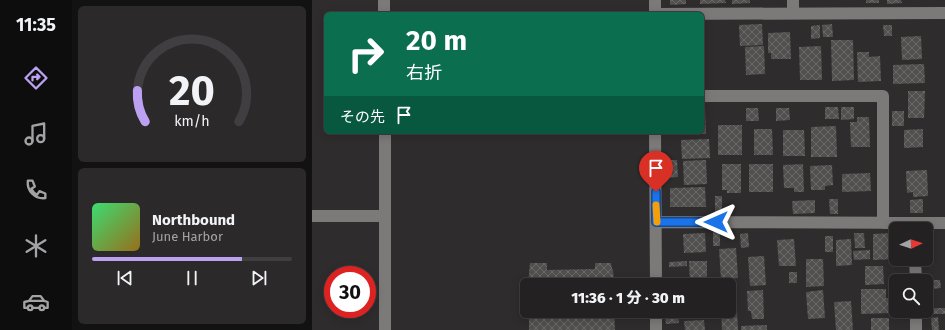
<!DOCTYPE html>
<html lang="ja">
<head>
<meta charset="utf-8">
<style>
  :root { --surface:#232122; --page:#2b292a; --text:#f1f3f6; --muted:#a3a3a5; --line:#403e40; --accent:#bca0f2 }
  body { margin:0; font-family:"Fira Sans","Noto Sans JP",sans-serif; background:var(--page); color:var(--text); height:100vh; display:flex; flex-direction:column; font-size:15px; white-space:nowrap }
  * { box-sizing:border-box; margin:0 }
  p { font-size:13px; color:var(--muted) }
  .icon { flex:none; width:22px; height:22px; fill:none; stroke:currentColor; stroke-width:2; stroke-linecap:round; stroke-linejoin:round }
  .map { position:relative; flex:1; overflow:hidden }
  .drawer { display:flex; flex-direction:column; gap:6px; padding:6px; background:#131213; width:240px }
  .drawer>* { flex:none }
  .hud { position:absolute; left:12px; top:12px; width:380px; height:122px; border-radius:6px; box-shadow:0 2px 10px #0003,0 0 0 1px var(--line); background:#0b6e4f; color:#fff; overflow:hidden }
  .needle { width:26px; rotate:86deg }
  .tools { position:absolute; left:577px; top:222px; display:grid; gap:8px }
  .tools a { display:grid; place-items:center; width:44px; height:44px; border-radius:6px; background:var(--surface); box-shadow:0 2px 10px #0003,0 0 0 1px var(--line); font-size:20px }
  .speed { position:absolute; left:12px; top:266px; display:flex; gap:8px; font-size:20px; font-weight:700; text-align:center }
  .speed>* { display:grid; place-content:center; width:52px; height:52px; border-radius:50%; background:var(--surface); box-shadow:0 2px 10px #0003,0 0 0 1px var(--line); line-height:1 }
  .speed .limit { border:6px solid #d22; background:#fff; color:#111 }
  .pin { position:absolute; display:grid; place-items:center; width:34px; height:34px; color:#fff; margin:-41px -17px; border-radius:50% 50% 50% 0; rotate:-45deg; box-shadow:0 0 4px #0007 }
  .pin .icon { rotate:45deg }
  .me { position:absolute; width:44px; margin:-22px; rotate:270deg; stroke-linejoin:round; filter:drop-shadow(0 0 3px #0008) }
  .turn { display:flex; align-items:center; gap:14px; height:84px; padding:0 16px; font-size:18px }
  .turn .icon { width:52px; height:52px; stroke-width:2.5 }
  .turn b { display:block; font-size:28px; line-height:34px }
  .then { display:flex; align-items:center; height:38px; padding:0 16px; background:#0003; gap:8px; font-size:15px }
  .drawer .widget { flex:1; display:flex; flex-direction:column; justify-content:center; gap:6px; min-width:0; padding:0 14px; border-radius:6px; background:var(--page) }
  .drawer .dial { align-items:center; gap:0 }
  .dial svg { height:104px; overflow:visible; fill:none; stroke:var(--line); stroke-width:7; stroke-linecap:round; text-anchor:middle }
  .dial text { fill:var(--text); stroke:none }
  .song { display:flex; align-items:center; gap:12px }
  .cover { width:48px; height:48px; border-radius:6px; background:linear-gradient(135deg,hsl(140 70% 55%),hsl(40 70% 35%)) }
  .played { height:4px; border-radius:2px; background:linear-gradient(90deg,var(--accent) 75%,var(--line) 75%) }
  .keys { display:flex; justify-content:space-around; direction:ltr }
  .trip { position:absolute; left:208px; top:278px; width:216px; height:40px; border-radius:6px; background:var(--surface); box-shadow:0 2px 10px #0003,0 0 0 1px var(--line); font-weight:800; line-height:40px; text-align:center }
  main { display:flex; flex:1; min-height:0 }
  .tabs { display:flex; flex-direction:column; width:72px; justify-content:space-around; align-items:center; background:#0e0d0e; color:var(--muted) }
  .tabs .icon { width:28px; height:28px }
  .tabs .current { color:var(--accent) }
  .tabs b { font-size:18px; color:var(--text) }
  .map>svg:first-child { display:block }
  .building { fill:url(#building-cross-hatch) }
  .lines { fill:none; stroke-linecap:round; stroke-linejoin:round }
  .minor { stroke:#7c7979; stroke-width:12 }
  .route-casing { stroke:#114b97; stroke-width:10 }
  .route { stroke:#1a73e8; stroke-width:7 }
  .slow { stroke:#f59e0b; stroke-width:7 }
</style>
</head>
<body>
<main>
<nav class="tabs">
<b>11:35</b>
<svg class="icon current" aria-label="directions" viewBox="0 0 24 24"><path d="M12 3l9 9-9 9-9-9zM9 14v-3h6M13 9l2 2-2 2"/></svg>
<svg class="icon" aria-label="music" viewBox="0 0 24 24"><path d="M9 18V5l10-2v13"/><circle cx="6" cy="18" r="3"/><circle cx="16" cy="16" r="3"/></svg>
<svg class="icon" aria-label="phone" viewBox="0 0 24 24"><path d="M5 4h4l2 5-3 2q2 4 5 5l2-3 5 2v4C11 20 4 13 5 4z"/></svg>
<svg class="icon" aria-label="climate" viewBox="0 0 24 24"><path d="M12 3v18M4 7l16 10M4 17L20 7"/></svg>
<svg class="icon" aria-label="car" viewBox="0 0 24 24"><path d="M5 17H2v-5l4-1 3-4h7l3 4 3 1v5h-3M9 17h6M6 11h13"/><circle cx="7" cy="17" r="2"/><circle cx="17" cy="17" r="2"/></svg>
</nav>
<section class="drawer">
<div class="widget dial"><svg viewBox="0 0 100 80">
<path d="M14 69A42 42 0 1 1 86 69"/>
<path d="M14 69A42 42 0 0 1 8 45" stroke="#bca0f2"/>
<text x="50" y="56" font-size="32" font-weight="700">20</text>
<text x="50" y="72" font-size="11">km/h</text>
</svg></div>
<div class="widget">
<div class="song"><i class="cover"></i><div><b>Northbound</b><p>June Harbor</p></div></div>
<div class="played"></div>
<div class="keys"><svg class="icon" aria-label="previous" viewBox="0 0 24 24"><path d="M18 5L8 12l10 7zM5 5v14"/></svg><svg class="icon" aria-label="pause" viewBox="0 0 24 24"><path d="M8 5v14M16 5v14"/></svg><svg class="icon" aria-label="next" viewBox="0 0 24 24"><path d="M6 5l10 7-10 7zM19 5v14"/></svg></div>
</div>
</section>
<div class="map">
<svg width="633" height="330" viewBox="0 0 633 330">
  <defs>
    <pattern id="building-cross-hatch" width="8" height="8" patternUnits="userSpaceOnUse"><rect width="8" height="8" fill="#524f4f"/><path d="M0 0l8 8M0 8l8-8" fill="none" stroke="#6c6969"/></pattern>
  </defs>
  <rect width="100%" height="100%" fill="#2f2c2d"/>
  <path class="building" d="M358,0H374V4L358,5Z
    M388,0H413L414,3L388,4Z
    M420,0H438V3L420,4Z
    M554,0H567V3H554Z
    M575,0H589L590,3L575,4Z
    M450,24L451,45L428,46L427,25Z
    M520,24L521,37H511L510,25Z
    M508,25V38L499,39V26Z
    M571,25H580V36H572Z
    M478,32L479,59H459V53H456V33Z
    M609,36L610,59L590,60L589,37Z
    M519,40H541L542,80L520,81Z
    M390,45H392V79L390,80Z
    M452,46L453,74L434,75L433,47Z
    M509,46L510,80H488L487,47Z
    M545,52H557V57L568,56L569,81L546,82Z
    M612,64L613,83L581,84V65Z
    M596,91H613L612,118H596Z
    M513,107H526L527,119H513Z
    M529,107H542V119L529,120Z
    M390,108H393L394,134H365V132H390Z
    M434,108H446L447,121H434Z
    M464,108H477L478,120L464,121Z
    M580,111H592V126H580Z
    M545,117H557L558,147H539L538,122H545Z
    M406,125H430V155H406Z
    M524,126L525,157H499V127Z
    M442,129H460L461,155H442Z
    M611,129V147L592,148V130Z
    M471,130H492L493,156H471Z
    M397,139L398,158L370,159L369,140Z
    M353,160H365L366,177L354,178Z
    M394,160L395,184L372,185L371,161Z
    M410,164H429V193H415V190H410Z
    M437,164H461V192H437Z
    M491,164L492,192H482V188H472L471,165Z
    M520,165L521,185L513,186V190H499L498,166Z
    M615,170L616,196L601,197V192L595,193L594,171Z
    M558,173L559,191L530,192V174Z
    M393,187L394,207H358V188Z
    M403,196H410V213H403Z
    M517,199H526V214H518Z
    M611,199V213H598V200Z
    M503,200V213L481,214L480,201Z
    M401,232H408V246H401Z
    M393,233L394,252L372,253L371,234Z
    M436,233L437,247L429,248L428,234Z
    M542,233H552L553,248H543Z
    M582,233L583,259L561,260V234Z
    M513,236H521V252H513Z
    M482,239L484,266H467L465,240Z
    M539,239L540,265L524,266V240Z
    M424,248L426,278L409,279L407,249Z
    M558,250V259L542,260L541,251Z
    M452,256L454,285L438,286L436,257Z
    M494,259H511L512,286L494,287Z
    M375,261V266L357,267V262Z
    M377,261H395V285H378Z
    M218,263H235V270L283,269V263H299L300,269H301L302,285H216Z
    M553,266H571L572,284L553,285Z
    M477,272H485V283H477Z
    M619,280H628L629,288L619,289Z
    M549,289H574V298H578V313L549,314Z
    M451,290L452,319H440L439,311H436L435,291Z
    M511,290L513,318L496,319L494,292Z
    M539,301L541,330H524L522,302Z
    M621,308H633V314H621Z
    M417,309H425L426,330H410L409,311H417Z
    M217,311H302L303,330H217Z
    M366,316L367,323L354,324L353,317Z
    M626,317L627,330H620L619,318Z
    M559,318H577V330H559Z
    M392,320L393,330H373L372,321Z
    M455,325V330H429V326Z"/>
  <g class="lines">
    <path class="minor" d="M72,0V14
      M343,0V14
      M481,0V13
      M343,14L633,13
      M390,96H571V223
      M343,132L344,285
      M0,216H73
      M344,222L633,223
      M603,259L604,281
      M344,311V330
      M604,311V330
      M73,330V132"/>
  </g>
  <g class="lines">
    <defs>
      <path id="route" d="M344,192V222H404"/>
    </defs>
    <use href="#route" class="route-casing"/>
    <use href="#route" class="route"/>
    <path class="slow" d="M344,205L345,222"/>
  </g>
</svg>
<div class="tools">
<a><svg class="needle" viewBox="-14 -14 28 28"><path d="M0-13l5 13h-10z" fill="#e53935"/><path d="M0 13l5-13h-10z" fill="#a3a3a5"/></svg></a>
<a><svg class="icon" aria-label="search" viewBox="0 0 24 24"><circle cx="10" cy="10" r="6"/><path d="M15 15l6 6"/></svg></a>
</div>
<div class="speed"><div class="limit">30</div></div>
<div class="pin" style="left:344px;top:192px;background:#d93025"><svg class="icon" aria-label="arrive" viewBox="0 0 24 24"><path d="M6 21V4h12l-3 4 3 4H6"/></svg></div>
<svg class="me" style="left:404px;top:222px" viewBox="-20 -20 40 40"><path d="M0-17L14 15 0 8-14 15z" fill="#1a73e8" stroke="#fff" stroke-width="4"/></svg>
<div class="trip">11:36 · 1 分 · 30 m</div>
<div class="hud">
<div class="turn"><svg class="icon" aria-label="right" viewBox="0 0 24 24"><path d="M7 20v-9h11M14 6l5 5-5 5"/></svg><div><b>20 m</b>右折</div></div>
<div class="then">その先<svg class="icon" aria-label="arrive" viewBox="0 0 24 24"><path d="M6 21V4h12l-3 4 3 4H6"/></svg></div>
</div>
</div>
</main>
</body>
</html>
